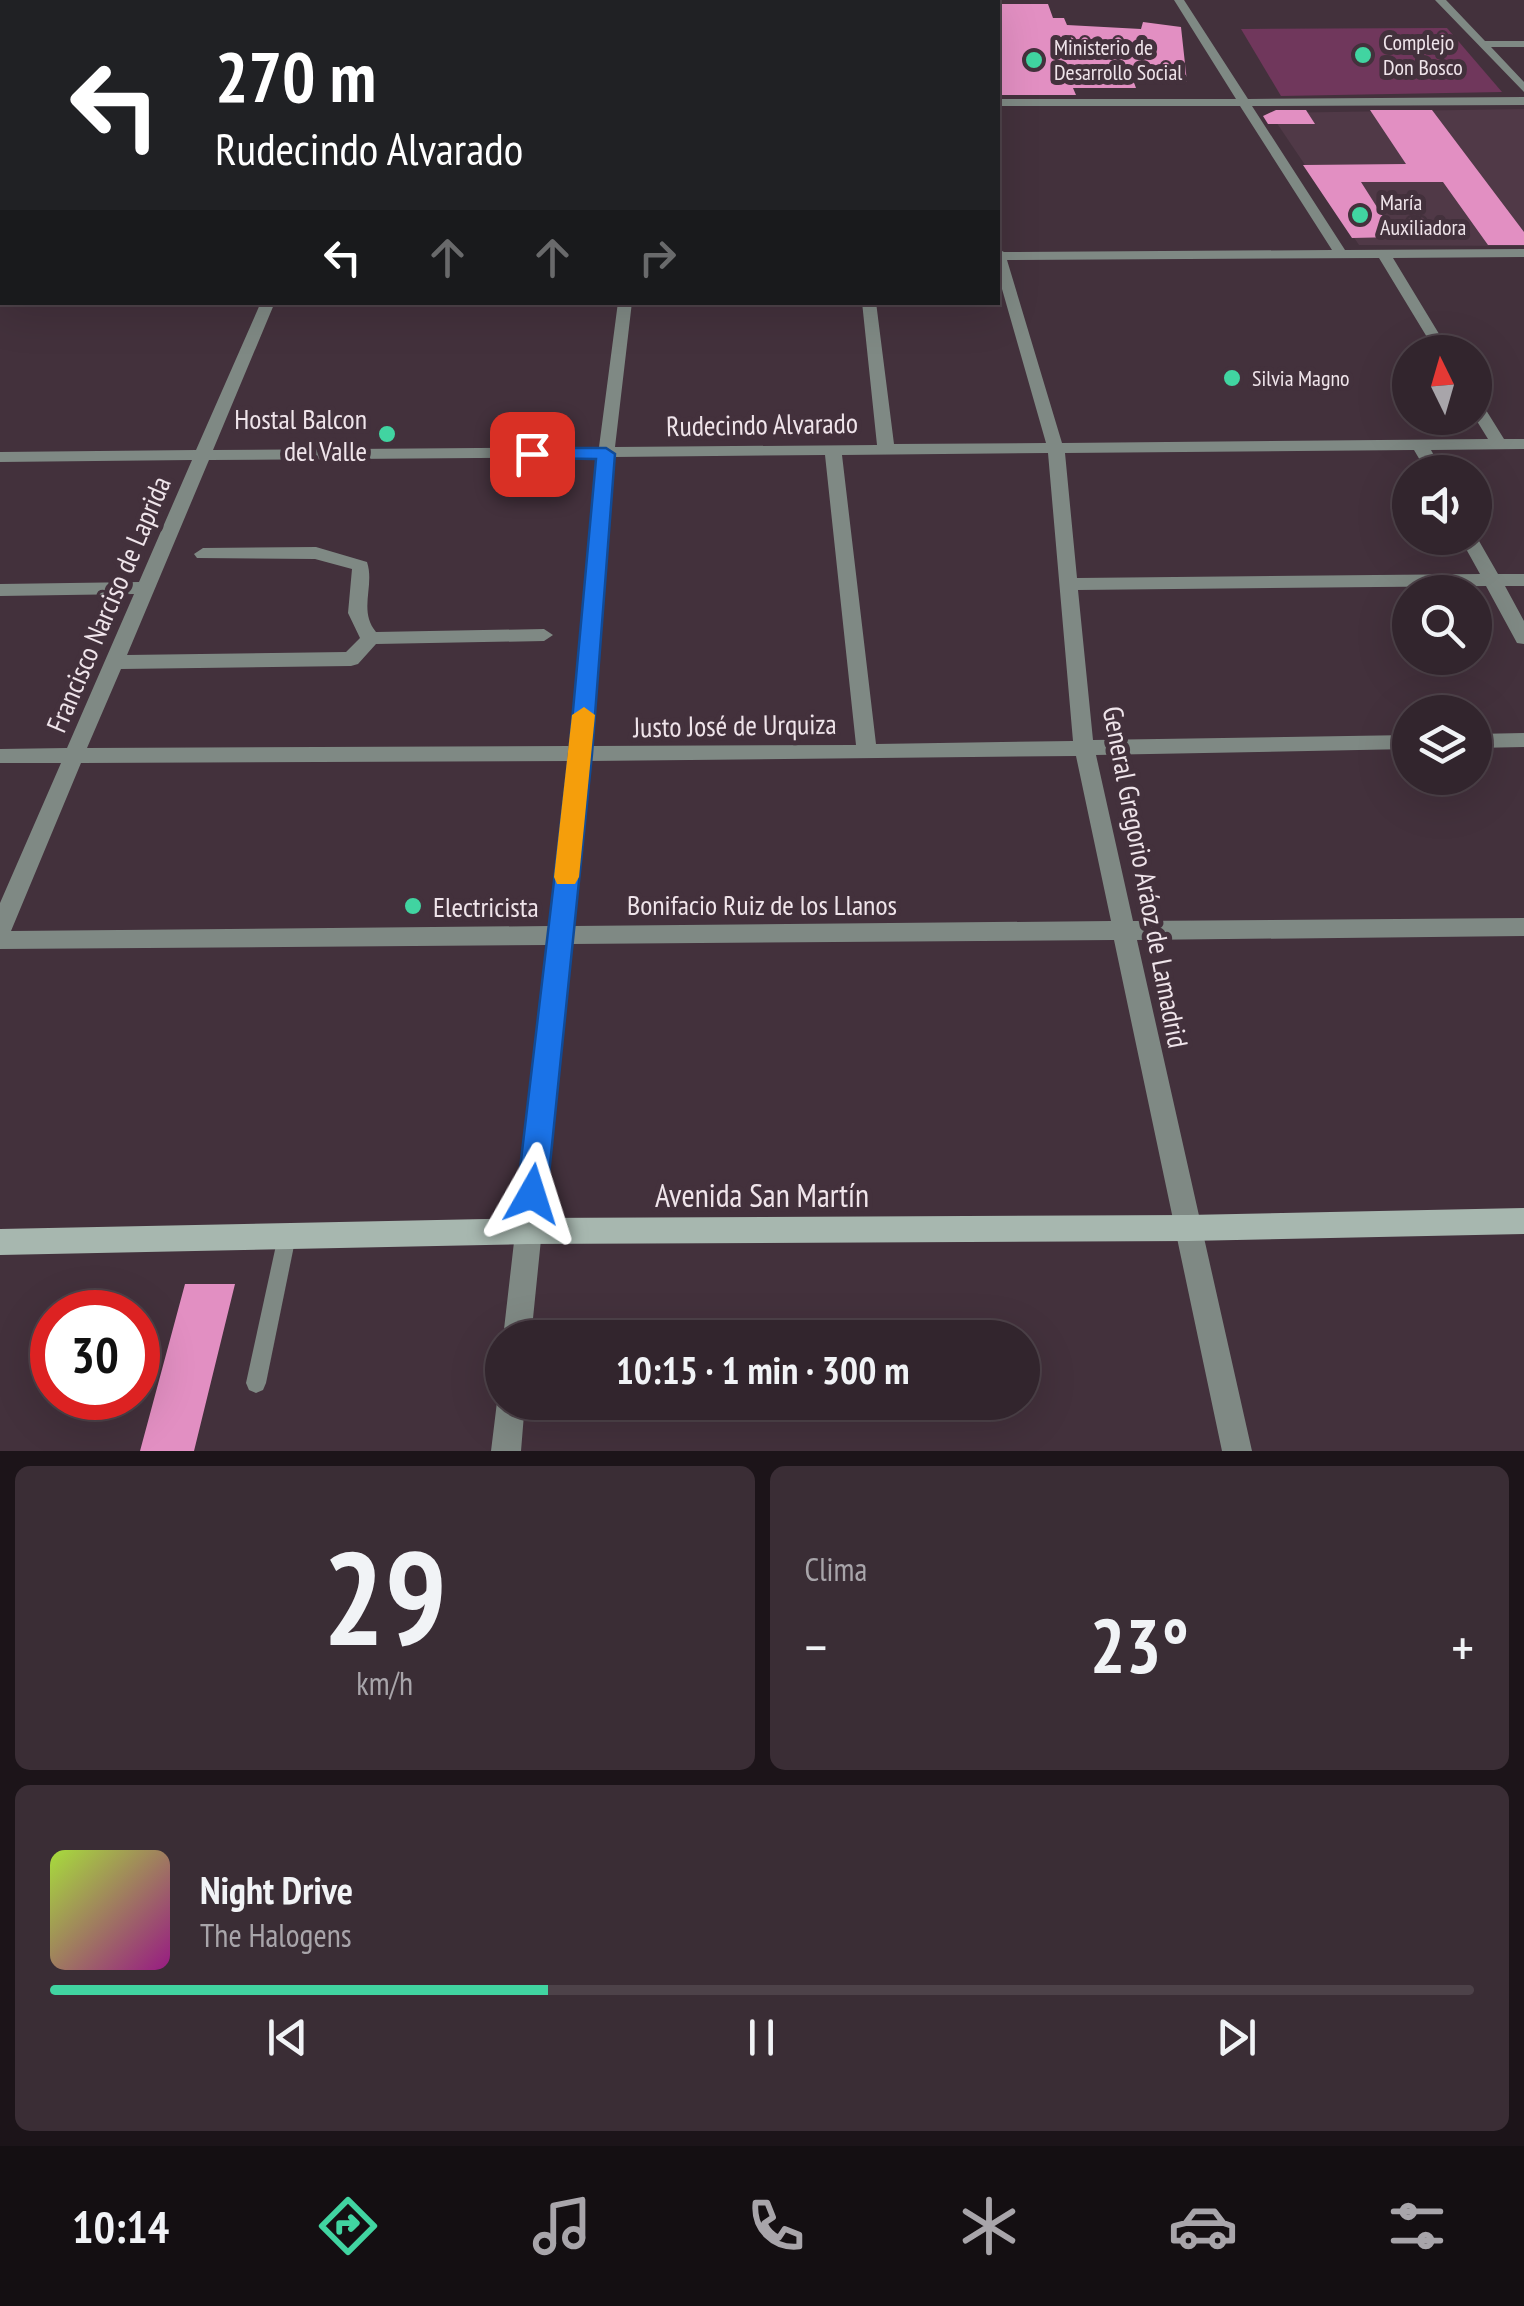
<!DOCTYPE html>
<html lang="es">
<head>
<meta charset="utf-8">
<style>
  :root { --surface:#32252d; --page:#3a2d35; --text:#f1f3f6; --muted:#a8a5aa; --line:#4d4249; --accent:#41d4a1 }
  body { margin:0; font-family:"PT Sans Narrow",sans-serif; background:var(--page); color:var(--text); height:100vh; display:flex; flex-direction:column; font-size:38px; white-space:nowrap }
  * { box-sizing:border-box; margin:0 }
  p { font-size:32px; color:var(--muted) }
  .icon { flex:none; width:55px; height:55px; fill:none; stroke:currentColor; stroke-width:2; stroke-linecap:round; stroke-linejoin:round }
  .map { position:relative; height:1451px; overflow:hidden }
  .sheet { display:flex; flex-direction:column; gap:15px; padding:15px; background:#1c1419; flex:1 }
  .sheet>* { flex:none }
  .banner { position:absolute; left:0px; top:0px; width:1000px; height:305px; box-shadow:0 10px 40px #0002,0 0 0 2px var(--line); background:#202124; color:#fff; overflow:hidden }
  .needle { width:65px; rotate:355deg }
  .controls { position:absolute; left:1392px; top:335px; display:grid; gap:20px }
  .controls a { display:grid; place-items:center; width:100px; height:100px; border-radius:50%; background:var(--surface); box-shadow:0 10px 40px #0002,0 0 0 2px var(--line); font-size:50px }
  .speed { position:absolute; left:30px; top:1290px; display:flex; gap:20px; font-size:50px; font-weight:700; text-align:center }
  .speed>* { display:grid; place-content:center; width:130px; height:130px; border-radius:50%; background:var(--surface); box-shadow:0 10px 40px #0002,0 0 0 2px var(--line); line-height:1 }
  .speed .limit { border:15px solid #d22; background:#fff; color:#111 }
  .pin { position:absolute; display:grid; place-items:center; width:85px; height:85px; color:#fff; margin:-42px; border-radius:20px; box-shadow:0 5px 15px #0006 }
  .me { position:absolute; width:110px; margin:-55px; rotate:6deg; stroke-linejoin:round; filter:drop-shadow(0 0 8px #0008) }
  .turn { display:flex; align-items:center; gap:35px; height:210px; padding:0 50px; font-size:45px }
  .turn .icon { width:130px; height:130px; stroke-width:2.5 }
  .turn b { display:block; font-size:70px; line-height:85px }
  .lanes { display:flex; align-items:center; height:95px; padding:0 50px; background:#0003; justify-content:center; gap:50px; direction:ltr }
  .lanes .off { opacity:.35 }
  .big { font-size:75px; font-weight:700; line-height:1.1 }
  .sheet .card { flex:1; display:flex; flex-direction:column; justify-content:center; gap:15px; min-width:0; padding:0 35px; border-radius:15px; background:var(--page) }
  .sheet .dial { align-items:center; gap:0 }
  .dial b { font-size:130px; line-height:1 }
  .song { display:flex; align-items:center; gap:30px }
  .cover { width:120px; height:120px; border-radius:15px; background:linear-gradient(135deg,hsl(80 70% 55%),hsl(310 70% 35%)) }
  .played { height:10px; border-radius:5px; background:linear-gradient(90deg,var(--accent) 35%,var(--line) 35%) }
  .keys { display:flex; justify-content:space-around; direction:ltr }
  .heat { display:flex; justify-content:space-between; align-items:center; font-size:55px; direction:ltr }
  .sheet .tiles { flex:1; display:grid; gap:15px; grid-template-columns:1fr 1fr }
  .card:last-child { grid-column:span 2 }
  .trip { position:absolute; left:485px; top:1320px; width:555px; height:100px; border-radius:50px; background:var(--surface); box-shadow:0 10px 40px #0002,0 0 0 2px var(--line); font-weight:700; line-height:100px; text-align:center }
  .menu { display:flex; height:160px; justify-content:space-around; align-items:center; background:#140f12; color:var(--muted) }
  .menu .icon { width:70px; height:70px }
  .menu .current { color:var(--accent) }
  .menu b { font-size:45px; color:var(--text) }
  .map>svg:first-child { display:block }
  .built { fill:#503947 }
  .green { fill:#70375c }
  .building { fill:#e28fc2 }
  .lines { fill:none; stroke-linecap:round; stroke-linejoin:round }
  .service { fill:#7f8984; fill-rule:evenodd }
  .minor { fill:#7f8984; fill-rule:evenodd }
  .secondary { fill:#a7b7af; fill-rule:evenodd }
  .route { fill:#1a73e8; stroke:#114b97; stroke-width:2.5 }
  .slow { fill:#f59e0b }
  .poi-dot { fill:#41d4a1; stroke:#43313c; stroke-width:4 }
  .labels { text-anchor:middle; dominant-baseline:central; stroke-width:10; stroke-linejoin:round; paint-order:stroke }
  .far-poi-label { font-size:22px; fill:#efe4ea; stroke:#43313c; text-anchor:start }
  .poi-label { font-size:28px; fill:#efe4ea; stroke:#43313c; text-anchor:end }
  .street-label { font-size:28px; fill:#efe4ea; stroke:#43313c }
  .near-street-label { font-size:32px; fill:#efe4ea; stroke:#43313c }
</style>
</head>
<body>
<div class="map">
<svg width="1524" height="1451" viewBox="0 0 1524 1451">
  <rect width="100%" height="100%" fill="#43313c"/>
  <path class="built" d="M1524,109V246L1359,245L1270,113Z"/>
  <path class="green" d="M1447,28L1502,92L1281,96L1241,29Z"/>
  <path class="building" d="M998,4H1048L1053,18H1064L1067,25L1141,29L1143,22L1181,27L1187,82L1132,77L1136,88H1073L1076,95H998Z
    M1276,110H1306L1315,124H1268L1263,116Z
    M1370,110H1432L1524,232V245H1488L1443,182H1361L1396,237L1352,238L1303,165L1406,164Z
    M185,1284H235L194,1451H140Z"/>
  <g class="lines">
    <path class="service" d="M287,1227L293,1230L296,1236L266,1383L263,1390L256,1393L249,1390L246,1383L278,1236L281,1230Z"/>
    <path class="minor" d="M918,0H928V2H918Z
      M1174,0H1184L1248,99L1524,97V105L1252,106L1345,250L1524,249V257L1393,258L1450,352H1436L1379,258L1007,260L1062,443L1488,439L1475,418V400L1481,402L1504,439H1524V449L1431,450L1443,472H1427L1414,450L1065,453L1077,578L1480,574L1460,538H1475V534L1498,574H1524V586H1505L1524,621V644L1517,643L1486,586L1078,590L1093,740L1410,735V749L1096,755L1133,921L1524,918V936L1137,940L1252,1451H1222L1114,940L571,944L531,1338H503L548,945L0,949V903L61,763H0V749L67,748L134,594L0,596V584L139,582L192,460L0,462V452L196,450L261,302H275L213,450L599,447L618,302H632L615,447L877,445L862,302H876L894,444L1046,443L998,275V249L1004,252L1332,250L1240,106H998V99H1236ZM1048,453L1073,741L876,744L842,455ZM825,455L856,745L591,746L614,457ZM597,457L571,746L87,748L121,669L351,666L358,664L376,644L544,641L553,635L544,629L376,632C358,610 375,586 367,562L316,547L203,548L194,554L197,558L315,559L352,569L348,613L360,638L346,652L127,655L209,460ZM1076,756L1111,921L573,926L590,761ZM569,761L550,926L11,931L81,763Z
      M1435,0H1446L1485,41H1524V47H1491L1524,82V92Z
      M0,47H2V53H0Z
      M0,104L2,105V111L0,112Z
      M2,175V185L0,186V176Z
      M0,261H2V269H0Z
      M1524,733V747L1475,748V734Z
      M502,1391V1402H525L521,1451H491L497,1402Z"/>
    <path class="secondary" d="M1524,1208V1234L1188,1241L528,1244L0,1255V1229L528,1218L1188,1215Z"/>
  </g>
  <path class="route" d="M532,448H606L615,454L592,754L547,1194L542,1204L532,1208L521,1204L517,1194L569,754L596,459L526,458L523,454Z"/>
  <path class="slow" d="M584,707L595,715L579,877L575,884H557L554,877L572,715Z"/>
  <g class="poi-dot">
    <circle cx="1363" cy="55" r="10"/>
    <circle cx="1034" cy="60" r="10"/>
    <circle cx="1360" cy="215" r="10"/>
    <circle cx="1232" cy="378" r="10"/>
    <circle cx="387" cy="434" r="10"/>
    <circle cx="413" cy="906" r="10"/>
  </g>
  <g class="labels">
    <g class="far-poi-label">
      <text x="1383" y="42">Complejo<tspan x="1383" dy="25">Don Bosco</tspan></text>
      <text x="1054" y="47">Ministerio de<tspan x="1054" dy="25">Desarrollo Social</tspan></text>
      <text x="1380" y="202">María<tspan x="1380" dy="25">Auxiliadora</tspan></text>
      <text x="1252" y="378">Silvia Magno</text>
    </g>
    <g class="poi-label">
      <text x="367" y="418">Hostal Balcon<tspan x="367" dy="32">del Valle</tspan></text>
      <text x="433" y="906" text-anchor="start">Electricista</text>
    </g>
    <g class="street-label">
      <text transform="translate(762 424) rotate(-1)">Rudecindo Alvarado</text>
      <text transform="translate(108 604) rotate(-67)">Francisco Narciso de Laprida</text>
      <text transform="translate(735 725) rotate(-1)">Justo José de Urquiza</text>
      <text transform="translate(1146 877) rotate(79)">General Gregorio Aráoz de Lamadrid</text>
      <text x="762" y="904">Bonifacio Ruiz de los Llanos</text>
    </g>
    <g class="near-street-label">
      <text x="762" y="1195">Avenida San Martín</text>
    </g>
  </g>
</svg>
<div class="controls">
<a><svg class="needle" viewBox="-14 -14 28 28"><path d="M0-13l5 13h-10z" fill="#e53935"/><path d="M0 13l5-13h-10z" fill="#a8a5aa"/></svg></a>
<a><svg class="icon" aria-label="sound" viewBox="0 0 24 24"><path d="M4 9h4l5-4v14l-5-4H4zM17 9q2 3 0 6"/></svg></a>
<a><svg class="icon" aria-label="search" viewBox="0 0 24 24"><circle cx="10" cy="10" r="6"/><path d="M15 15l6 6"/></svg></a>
<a><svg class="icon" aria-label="layers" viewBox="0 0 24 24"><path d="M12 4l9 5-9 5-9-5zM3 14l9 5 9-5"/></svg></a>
</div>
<div class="speed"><div class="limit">30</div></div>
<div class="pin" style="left:532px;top:454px;background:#d93025"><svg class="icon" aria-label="arrive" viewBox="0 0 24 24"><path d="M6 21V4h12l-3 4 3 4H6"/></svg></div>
<svg class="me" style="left:532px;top:1194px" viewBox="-20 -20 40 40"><path d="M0-17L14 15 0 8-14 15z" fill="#1a73e8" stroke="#fff" stroke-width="4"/></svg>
<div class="trip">10:15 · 1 min · 300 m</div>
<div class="banner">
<div class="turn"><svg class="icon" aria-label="left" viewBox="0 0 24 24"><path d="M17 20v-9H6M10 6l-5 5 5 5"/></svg><div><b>270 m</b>Rudecindo Alvarado</div></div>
<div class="lanes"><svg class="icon" aria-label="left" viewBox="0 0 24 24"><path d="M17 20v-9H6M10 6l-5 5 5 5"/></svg><svg class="icon off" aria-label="ahead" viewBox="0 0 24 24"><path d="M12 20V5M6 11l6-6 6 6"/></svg><svg class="icon off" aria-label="ahead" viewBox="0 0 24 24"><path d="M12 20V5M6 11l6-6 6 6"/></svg><svg class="icon off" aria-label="right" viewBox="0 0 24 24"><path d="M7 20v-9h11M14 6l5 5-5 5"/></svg></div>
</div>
</div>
<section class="sheet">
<div class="tiles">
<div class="card dial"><b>29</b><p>km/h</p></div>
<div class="card"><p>Clima</p>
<div class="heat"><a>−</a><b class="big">23°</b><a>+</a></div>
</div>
<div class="card">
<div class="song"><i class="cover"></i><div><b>Night Drive</b><p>The Halogens</p></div></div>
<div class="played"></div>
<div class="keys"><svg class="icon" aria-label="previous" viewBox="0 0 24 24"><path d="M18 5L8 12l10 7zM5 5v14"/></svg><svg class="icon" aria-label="pause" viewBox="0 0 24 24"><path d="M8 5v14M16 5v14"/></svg><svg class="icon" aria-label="next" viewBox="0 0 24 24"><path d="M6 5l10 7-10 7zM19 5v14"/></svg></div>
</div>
</div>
</section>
<nav class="menu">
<b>10:14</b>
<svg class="icon current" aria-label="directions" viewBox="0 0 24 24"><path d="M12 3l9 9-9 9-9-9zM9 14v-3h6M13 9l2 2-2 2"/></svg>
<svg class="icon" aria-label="music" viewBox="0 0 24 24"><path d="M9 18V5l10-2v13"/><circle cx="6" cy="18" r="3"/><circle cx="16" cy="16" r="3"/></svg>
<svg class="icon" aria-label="phone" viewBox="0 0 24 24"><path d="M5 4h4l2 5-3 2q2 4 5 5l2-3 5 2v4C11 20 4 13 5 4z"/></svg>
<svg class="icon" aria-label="climate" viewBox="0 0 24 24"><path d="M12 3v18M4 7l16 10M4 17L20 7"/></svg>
<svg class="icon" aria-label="car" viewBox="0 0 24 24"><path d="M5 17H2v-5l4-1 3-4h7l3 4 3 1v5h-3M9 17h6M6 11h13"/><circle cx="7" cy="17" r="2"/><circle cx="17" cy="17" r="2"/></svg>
<svg class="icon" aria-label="filters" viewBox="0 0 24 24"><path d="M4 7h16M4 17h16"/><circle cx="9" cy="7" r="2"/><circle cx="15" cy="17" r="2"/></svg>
</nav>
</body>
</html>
